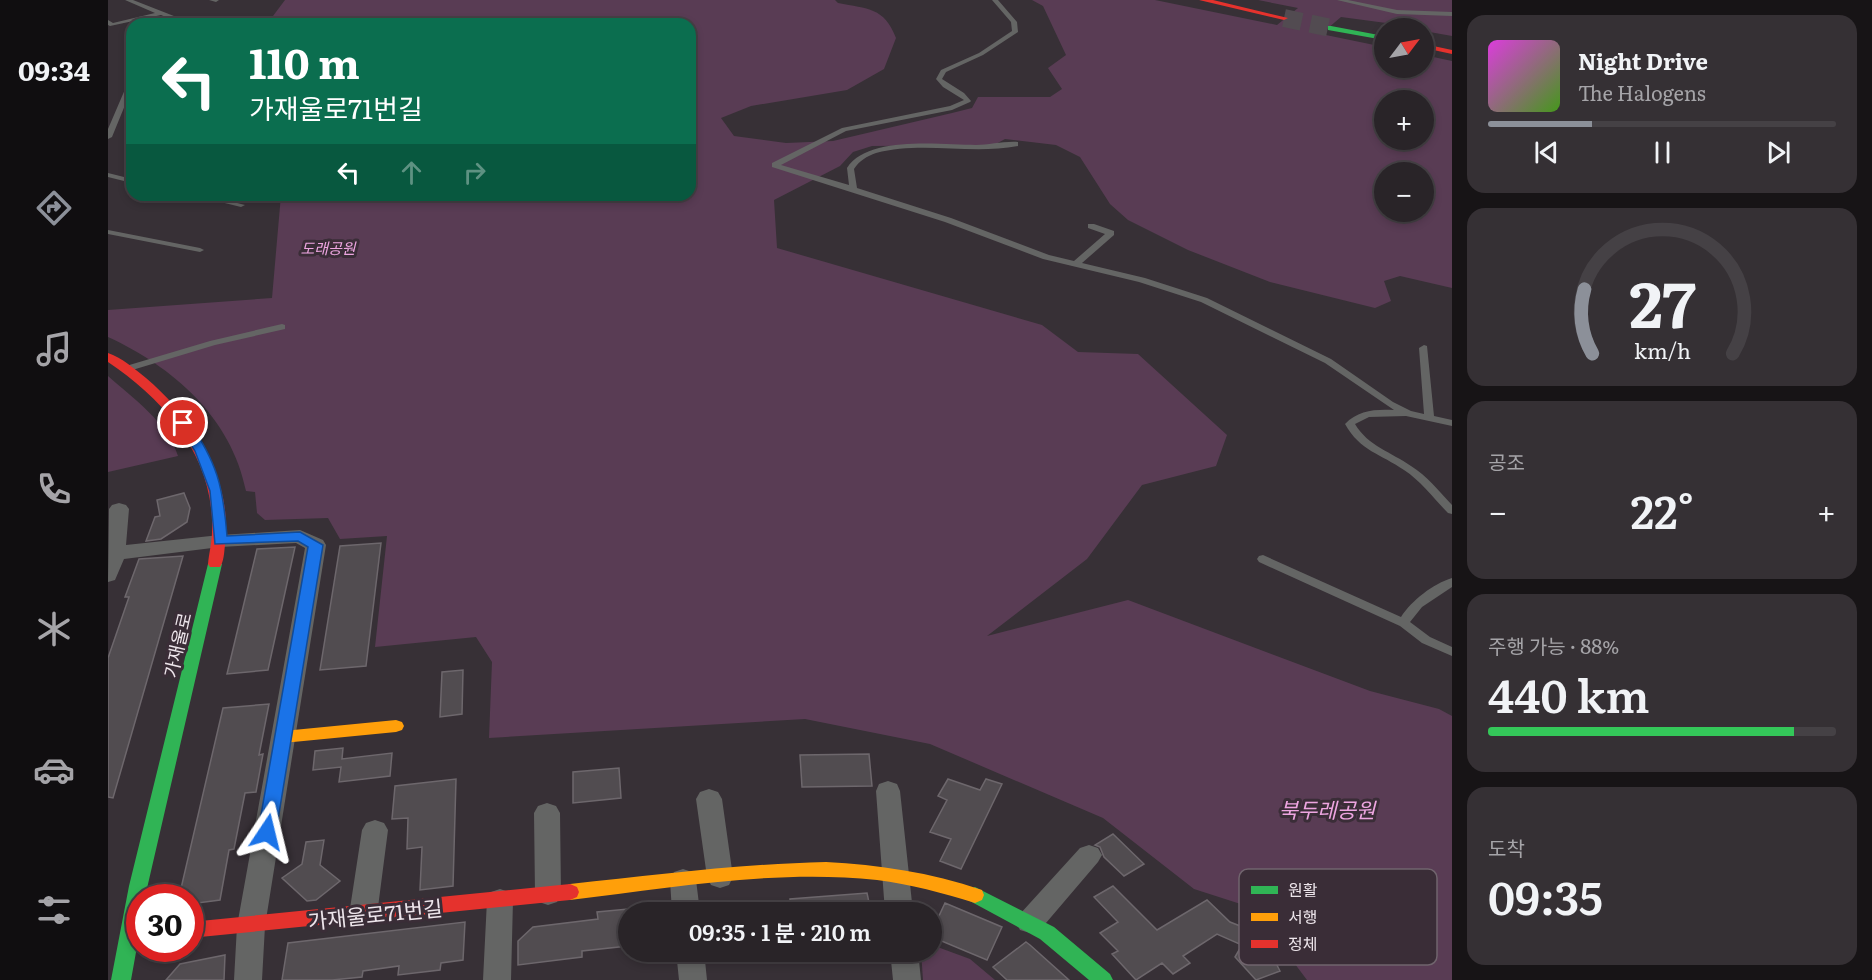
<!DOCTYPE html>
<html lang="ko">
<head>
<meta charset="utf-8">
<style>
  :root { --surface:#292428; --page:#353034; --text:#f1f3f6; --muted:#a5a4a8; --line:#454145; --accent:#8c9099 }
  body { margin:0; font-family:Literata,"Noto Sans KR",serif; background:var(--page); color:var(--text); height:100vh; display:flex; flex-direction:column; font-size:22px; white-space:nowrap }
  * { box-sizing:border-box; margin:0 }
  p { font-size:20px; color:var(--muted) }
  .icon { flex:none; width:33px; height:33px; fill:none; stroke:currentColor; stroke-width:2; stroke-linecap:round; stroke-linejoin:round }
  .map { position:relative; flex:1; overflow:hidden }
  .drawer { display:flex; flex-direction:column; gap:15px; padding:15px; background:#171416; width:420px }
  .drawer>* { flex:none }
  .hud { position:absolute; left:18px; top:18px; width:570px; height:183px; border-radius:18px; box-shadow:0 3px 9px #0003,0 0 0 2px var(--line); background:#0b6e4f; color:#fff; overflow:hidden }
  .needle { width:39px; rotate:58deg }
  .buttons { position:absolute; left:1266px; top:18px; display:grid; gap:12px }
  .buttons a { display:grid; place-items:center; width:60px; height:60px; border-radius:50%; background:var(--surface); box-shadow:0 3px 9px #0003,0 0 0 2px var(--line); font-size:30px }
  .speed { position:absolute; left:18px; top:884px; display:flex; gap:12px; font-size:30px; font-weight:700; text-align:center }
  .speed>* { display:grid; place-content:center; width:78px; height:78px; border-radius:50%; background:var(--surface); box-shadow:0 3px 9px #0003,0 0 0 2px var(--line); line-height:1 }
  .speed .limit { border:9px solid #d22; background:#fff; color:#111 }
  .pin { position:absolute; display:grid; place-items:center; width:51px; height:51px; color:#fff; margin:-26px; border:3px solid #fff; border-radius:50%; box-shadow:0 2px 6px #0007 }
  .me { position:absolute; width:66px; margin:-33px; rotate:10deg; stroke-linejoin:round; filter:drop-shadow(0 0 4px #0008) }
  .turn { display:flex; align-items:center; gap:21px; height:126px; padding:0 24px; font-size:27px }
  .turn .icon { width:78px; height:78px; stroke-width:2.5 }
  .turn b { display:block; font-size:42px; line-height:51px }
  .lanes { display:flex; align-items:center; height:57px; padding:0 24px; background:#0003; justify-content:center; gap:30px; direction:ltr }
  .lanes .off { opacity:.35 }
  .big { font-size:45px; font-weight:600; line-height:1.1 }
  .drawer .tile { flex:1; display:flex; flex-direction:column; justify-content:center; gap:9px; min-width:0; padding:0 21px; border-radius:18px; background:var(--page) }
  .drawer .dial { align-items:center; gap:0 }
  .dial svg { height:156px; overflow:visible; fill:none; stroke:var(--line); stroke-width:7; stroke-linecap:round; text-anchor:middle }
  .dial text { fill:var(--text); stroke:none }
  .song { display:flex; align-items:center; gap:18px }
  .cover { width:72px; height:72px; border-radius:9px; background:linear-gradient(135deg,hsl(300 70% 55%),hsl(100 70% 35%)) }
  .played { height:6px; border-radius:3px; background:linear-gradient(90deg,var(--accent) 30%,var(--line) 30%) }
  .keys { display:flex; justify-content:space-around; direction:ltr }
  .heat { display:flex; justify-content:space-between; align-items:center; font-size:33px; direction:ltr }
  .charge { height:9px; border-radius:4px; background:linear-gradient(90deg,#34c759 88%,var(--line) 0) }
  .trip { position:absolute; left:510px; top:902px; width:324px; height:60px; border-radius:30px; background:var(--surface); box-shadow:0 3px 9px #0003,0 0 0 2px var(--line); font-weight:600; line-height:60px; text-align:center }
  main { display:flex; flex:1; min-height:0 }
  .dock { display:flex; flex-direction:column; width:108px; justify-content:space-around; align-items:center; background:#100e10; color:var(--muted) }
  .dock .icon { width:42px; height:42px }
  .dock .selected { color:var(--accent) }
  .dock b { font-size:27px; color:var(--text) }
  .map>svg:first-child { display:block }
  .green { fill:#593c54; fill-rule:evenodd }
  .building { fill:#514c50; stroke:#6d676c; stroke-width:1.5 }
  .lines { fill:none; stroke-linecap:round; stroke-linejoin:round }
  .secondary-tunnel { stroke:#524b51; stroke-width:18; stroke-dasharray:18 9; stroke-linecap:butt }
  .lane { fill:#646564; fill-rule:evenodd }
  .street { fill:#646564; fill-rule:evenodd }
  .fast { fill:#30b455; fill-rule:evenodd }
  .slow { fill:#ff9f0a; fill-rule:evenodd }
  .jam { fill:#e5322d; fill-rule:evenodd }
  .route { fill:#1a73e8; stroke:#114b97; stroke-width:1.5 }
  .labels { text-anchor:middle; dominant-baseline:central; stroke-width:6; stroke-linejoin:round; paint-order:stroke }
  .far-park-label { font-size:15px; font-style:italic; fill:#eda5e0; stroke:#3a2d37 }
  .street-label { font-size:18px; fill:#ede5eb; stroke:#3a2d37 }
  .near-park-label { font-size:21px; font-style:italic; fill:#eda5e0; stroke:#3a2d37 }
  .near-street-label { font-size:21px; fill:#ede5eb; stroke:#3a2d37 }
  .key { fill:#3a2d37; stroke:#70646d; stroke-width:1.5 }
  .key-label { font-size:16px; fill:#ede5eb }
</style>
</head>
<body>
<main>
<nav class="dock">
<b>09:34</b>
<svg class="icon selected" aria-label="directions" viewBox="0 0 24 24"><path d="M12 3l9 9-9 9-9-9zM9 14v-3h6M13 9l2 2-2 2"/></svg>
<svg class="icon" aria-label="music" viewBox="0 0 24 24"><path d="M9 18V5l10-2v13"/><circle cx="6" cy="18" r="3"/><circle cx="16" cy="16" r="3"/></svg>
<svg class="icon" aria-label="phone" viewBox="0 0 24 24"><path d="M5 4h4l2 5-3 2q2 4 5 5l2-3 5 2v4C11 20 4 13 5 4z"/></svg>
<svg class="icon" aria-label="climate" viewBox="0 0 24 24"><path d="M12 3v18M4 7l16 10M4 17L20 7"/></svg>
<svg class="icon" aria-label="car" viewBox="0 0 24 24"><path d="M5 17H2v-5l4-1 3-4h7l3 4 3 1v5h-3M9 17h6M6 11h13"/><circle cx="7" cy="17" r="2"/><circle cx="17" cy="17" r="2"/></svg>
<svg class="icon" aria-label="filters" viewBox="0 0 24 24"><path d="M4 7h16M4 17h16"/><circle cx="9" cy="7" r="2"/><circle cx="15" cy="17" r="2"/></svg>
</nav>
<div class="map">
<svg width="1344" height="980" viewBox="0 0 1344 980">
  <rect width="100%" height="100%" fill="#373036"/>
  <path class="green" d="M177,0H727L730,3C760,9 776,7 788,38L776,69L739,90L643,106L613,118L626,136L678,143L725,141L844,113L864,108L870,97H942L954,89L940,68L958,55L935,6L924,0H1047L1169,25L1190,8L1150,0H1344V36L1316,31V28L1233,17L1213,34L1276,47V68H1316V55L1344,61V288L1292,276L1276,281L1283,301L1267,308L1162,282L1080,250L1020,220L1002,204L972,157L948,145L897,139L886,145L764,146L745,152L732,166L666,200L669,248L934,325L970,352L1030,354L1119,435L1108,466L1034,485L979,559L879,636L1020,600L1262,691L1331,709L1344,716V980H1199L1145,908L1086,889L995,818L822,744L697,719L381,738L384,662L368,637L267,647L279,536L232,539L220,518L157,520L149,513L147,492L138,491C123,417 65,367 0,337V310L164,298L173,195H582V24H159ZM1276,100H1316V140H1276ZM1276,172H1316V212H1276Z
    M0,376C25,398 60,423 70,456L0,472Z
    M824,945L862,959L887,980H815L813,951H824Z"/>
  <path class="building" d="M76,493L82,508L79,522L53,539L38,541L47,517L52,516L49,500Z
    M273,543L258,666L212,670L232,546Z
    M187,547L160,670L119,674L149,549Z
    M75,556L5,798L0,797V658L21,597H17L31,559Z
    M355,670L354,714L332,717L334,672Z
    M161,704L151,755L155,754L148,792L137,793L126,849L121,850L112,900L82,904V897H71L115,708Z
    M235,748L234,759L284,753L282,776L231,782L233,767L205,770L207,751Z
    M761,754L764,786L694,787L692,755Z
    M511,768L513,798L465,803V772Z
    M348,779L345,886L312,890L314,847L299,849L300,818L284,819L287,786Z
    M840,779L872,790L878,779L894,784L853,869L832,861L843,839L822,832L839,800L830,796Z
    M1005,834L1036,864L1016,876L996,857L992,847L987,845Z
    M216,840L212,865L232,881L208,900L199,901L174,878L194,864L198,842Z
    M1005,886L1049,930L1099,900L1122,922L1153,934L1172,971L1148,980L1127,957L1134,945L1109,934L1075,956L1082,963L1065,974L1054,963L1028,980L1004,954L1010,951L992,933L1010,922L986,897Z
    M759,893L763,912H683L682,899Z
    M837,903L894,927L879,960L824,937V931Z
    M520,909V946L474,951V957L410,965V941L425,927L490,919L489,912Z
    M357,922L355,960L333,963L332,970L290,975L291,966L255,971L254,977L224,980H174L180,943Z
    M918,942L922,945L961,980H899L885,967Z
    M117,955L116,980H58L72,964Z"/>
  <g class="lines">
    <path class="secondary-tunnel" d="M1176,18L1223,28"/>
    <path class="lane" d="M17,0H25L71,18L121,16L124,18L122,24H116L117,20L70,22L53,15L2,26L0,25V20L5,23L47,13Z
      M101,0H111L108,2Z
      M884,0H890L909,22L910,32L875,55L838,72L834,79L856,93L863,101L862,102L844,110L738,131L673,165L741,185L739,168C760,135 833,145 868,145C881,145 896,141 910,142V146C863,155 814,141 768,153C759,156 751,161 746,169L749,188L843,218L941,255L966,261L997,234L980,228V224H986L1006,231V235L974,263L1037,278L1099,298L1223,359L1285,402L1303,411L1316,414L1311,348L1316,345L1319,346L1326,416L1344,420V426L1298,416L1261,417L1247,424C1260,446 1283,452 1303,466C1319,476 1331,491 1344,505V514L1340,513C1326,499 1313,481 1296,470C1273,454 1252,451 1237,424C1250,410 1268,409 1286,410L1217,363L1093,302L1031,282L935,259L837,222L664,167V163L734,128L842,106L856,100L835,87L828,79L833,70L871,53L904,31L903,22Z
      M1229,0H1240L1289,10L1344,12V16L1289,14Z
      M24,56V88L4,137L0,139V129L21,80V58Z
      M0,173L24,179V183L0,177Z
      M84,195H98L137,205L133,207Z
      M0,230L92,248L96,250L92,252L0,234Z
      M174,324L177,325V329L107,345L21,371L16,368L18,366L102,341Z
      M1155,555L1293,617C1304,600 1325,584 1344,578V587L1314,607L1302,622L1322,637L1344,647V656L1314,643L1292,626L1151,562L1149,559L1151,556Z"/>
    <path class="street" d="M11,503L18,505L21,509L18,545L112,535L192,530L215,540L218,545L157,926L154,980H126L129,926L197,548L188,543L112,547L16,559L7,580L0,582L1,509L4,505Z
      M780,781L789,784L792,791L805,912H777L768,791L771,784Z
      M601,789L610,792L614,799L625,877L621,885L612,888L603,885L599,877L588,799L592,792Z
      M439,803L448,806L452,813L453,894L449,902L440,905L431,902L427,894L426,813L430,806Z
      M267,820L276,823L280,830L269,915L265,923L255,926L245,923L241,915L254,830L258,823Z
      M981,845L990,848L994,855L990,862L932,930L922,933L912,930L908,922L912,914L972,848Z
      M575,869L584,872L588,880L592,912H564L562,880L566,872Z
      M392,889L401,892L405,900L403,980H375L379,900L383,892Z
      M568,951H596L599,980H571Z
      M782,951H810L813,980H785Z"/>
    <path class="fast" d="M1223,26L1276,36V40L1220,30V26Z
      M107,559L114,564L37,897H32V930L23,980H3L21,886L100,564Z
      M867,887L946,927L1002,974L1005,980H981L932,939L860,900L858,895L860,890Z"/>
    <path class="slow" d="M288,720L294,722L296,726L294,730L288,732L175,743L169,741L167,737L169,733L175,731Z
      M718,862C771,865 822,872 874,890L876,895L874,900L867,903C835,893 802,884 769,880C667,869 563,888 462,900L455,897L453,892L455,887L462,884C547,875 632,864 718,862Z"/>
    <path class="jam" d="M1091,0H1105L1180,18L1176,20Z
      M1316,44L1344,50V54L1316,48Z
      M0,353C13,357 28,370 38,378C87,420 125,479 117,545C116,553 116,561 112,567H102L100,564C101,553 104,542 104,532C107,458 58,401 0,362Z
      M462,884L469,887L471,892L469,897L462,900L82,938V922Z"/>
  </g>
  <path class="route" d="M75,419L80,420C109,463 115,485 119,536L192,532L215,545L168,832L165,837H153L150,832L200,547L190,541L107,544L102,491L87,451L69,423Z"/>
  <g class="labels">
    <g class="far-park-label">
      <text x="220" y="247">도래공원</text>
    </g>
    <g class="street-label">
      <text transform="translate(69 645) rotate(-77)">가재울로</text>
    </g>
    <g class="near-park-label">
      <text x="1219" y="808">북두레공원</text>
    </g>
    <g class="near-street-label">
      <text transform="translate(267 913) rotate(-6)">가재울로71번길</text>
    </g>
  </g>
  <rect x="1131" y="869" width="198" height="96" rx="9" class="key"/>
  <rect x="1143" y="886" width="27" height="8" fill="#30b455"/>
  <rect x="1143" y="913" width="27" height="8" fill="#ff9f0a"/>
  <rect x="1143" y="940" width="27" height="8" fill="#e5322d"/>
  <g class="key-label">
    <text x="1180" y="896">원활</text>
    <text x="1180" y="923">서행</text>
    <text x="1180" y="950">정체</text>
  </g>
</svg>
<div class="buttons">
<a><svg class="needle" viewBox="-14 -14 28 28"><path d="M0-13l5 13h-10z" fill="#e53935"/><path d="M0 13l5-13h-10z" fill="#a5a4a8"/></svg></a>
<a>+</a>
<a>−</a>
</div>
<div class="speed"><div class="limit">30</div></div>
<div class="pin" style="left:75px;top:423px;background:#d93025"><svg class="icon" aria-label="arrive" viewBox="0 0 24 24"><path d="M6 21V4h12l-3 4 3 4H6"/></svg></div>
<svg class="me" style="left:159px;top:832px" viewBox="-20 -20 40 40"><path d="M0-17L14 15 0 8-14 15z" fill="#1a73e8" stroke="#fff" stroke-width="4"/></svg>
<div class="trip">09:35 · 1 분 · 210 m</div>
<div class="hud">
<div class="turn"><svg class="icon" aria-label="left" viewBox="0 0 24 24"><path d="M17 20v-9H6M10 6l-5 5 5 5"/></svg><div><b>110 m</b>가재울로71번길</div></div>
<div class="lanes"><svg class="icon" aria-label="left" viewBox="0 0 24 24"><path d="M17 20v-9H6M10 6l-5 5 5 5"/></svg><svg class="icon off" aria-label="ahead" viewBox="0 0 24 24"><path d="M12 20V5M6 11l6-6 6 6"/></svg><svg class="icon off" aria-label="right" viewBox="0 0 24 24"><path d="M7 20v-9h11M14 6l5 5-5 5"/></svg></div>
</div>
</div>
<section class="drawer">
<div class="tile">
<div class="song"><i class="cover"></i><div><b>Night Drive</b><p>The Halogens</p></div></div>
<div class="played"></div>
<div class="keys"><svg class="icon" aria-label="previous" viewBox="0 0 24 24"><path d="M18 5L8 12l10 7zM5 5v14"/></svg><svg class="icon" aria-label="pause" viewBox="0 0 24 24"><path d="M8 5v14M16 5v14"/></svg><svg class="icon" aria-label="next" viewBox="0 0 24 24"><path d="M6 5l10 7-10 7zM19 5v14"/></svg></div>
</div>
<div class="tile dial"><svg viewBox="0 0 100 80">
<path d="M14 69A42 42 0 1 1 86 69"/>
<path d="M14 69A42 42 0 0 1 10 36" stroke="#8c9099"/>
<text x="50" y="56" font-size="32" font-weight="700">27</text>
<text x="50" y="72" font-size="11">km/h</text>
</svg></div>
<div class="tile"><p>공조</p>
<div class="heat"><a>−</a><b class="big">22°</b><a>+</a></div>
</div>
<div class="tile"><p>주행 가능 · 88%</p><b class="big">440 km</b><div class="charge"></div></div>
<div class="tile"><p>도착</p><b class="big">09:35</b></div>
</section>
</main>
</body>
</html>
